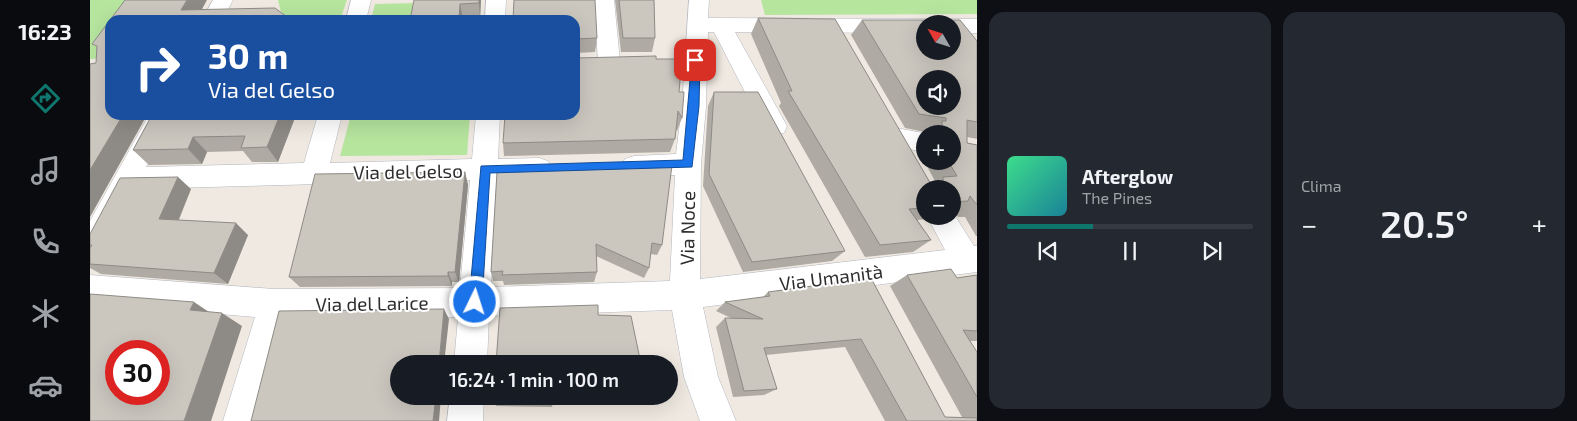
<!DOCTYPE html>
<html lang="it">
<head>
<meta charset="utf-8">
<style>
  :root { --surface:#171b24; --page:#242831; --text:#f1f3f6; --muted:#9ea1a6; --line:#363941; --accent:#0f766e }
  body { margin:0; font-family:"Exo 2",sans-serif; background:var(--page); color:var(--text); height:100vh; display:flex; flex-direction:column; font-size:19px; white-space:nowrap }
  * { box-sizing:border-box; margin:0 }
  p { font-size:16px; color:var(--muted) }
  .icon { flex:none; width:28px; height:28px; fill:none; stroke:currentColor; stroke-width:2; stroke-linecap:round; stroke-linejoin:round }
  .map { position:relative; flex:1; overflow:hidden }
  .sheet { display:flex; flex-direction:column; gap:12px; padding:12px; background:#0d0f14; width:600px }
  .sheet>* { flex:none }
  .banner { position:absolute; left:15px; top:15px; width:475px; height:105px; border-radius:15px; box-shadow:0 5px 20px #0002; background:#1a4fa0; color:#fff; overflow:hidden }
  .needle { width:32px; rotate:309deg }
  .buttons { position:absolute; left:826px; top:15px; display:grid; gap:10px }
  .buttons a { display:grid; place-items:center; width:45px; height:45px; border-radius:50%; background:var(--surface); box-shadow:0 5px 20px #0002; font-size:25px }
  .speed { position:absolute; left:15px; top:340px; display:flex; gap:10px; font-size:25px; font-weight:700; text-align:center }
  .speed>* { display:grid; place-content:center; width:65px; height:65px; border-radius:50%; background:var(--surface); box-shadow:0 5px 20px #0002; line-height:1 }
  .speed .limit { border:8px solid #d22; background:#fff; color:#111 }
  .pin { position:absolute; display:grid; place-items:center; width:42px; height:42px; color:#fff; margin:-21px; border-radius:10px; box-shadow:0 2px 8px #0006 }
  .me { position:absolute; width:55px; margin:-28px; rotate:4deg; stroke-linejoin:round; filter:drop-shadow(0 0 4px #0008) }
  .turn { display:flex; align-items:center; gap:18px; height:105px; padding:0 20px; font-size:22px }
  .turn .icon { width:65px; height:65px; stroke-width:2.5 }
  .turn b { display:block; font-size:35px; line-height:42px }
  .big { font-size:38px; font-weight:600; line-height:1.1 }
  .sheet .tile { flex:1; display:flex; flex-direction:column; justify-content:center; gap:8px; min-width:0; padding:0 18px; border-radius:15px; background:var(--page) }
  .song { display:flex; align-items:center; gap:15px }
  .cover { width:60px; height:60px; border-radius:8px; background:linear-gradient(135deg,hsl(150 70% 55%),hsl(190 70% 35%)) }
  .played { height:5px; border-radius:2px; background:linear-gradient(90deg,var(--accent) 35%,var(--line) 35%) }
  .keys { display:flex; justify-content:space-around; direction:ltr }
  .heat { display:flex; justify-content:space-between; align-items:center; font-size:28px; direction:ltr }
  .sheet .tiles { flex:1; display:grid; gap:12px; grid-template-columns:repeat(2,1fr) }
  .trip { position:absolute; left:300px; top:355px; width:288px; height:50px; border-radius:25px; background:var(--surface); box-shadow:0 5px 20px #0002; font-weight:600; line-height:50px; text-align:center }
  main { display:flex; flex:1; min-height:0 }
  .menu { display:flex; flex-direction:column; width:90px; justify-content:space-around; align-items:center; background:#090b0e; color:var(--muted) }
  .menu .icon { width:35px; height:35px }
  .menu .current { color:var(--accent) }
  .menu b { font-size:22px; color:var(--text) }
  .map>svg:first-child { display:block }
  .green { fill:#b6e59e }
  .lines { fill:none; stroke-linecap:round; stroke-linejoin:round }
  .minor-casing { stroke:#b4b7c1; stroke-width:1 }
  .minor { fill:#fff; fill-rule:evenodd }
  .wall { fill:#afaba4 }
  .shaded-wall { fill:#8e8b86 }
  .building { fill:#cbc7bf; stroke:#8e8b86; fill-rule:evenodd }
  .route { fill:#1a73e8; stroke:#114b97 }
  .labels { text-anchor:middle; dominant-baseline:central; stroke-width:4; stroke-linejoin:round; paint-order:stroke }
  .street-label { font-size:19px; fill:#2e2e2e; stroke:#fff }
</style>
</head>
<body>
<main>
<nav class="menu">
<b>16:23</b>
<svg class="icon current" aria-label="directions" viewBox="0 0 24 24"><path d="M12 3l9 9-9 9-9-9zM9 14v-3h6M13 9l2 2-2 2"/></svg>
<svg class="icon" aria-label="music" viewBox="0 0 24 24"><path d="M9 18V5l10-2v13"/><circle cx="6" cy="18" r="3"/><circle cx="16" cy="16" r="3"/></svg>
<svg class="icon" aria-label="phone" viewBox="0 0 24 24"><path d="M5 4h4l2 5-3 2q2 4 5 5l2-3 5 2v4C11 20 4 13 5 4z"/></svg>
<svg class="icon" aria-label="climate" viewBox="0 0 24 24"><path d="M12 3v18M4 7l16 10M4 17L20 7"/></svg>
<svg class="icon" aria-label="car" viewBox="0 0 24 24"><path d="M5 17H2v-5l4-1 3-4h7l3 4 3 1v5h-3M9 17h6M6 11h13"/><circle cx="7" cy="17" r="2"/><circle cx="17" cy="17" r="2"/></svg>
</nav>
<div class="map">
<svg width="887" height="421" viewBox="0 0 887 421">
  <rect width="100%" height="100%" fill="#efe9e1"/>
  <path class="green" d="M0,0H92L45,20H20V56L19,58L0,59Z
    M188,0H257L250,20H193Z
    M671,0H887V14L675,15Z
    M329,3L326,20H281L285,4Z
    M261,115H380L377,155L250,156Z"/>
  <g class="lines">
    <defs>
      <path id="minor" d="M123,0H143L132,20H112Z
        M261,0H281L276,20H256Z
        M396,0H416L415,20H395Z
        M504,0H524L530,61L527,66L519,69L511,66L508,61Z
        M599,0H619L618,18L835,19L842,21L844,24H835V33L645,32L697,126L694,133L685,135L676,133L624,32H618L616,106L611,164L610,279L855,250L837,216H862V211L884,246H887V272L613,307L628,377L646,421H610L594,377L582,310L399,316L397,364H364L368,317L196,319L169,421H133L165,317L0,303V275L184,289L370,288L380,180L45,189L10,257L0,261V221L59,115H83L56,167L214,163L228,115H252L240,163L382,159L386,115H410L408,159L449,158L458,161L462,168L458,175L449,178L407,179L401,287L580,281L585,175L544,176L535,173L531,166L535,159L544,156L586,154L592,106Z
        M862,19H887V33H862V24H853L855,21Z
        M806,128L839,134H835V152L797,145L794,138L797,131Z
        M360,396H394L393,421H357Z"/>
    </defs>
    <use href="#minor" class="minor-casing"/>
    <use href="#minor" class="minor"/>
  </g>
  <path class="wall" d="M324,0H391L390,18L373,19Z
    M525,0H564L565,38L562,52H531Z
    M668,18L842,186H843L846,183L830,153L835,148V161H862V134H839L840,133L815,128L761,35L772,20L887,41V139L877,137V143L887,145V236H886L875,217H868L864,211L862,212V189H835V216H841L837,219L827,220L841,240L823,252L775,257L689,106L691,103L661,34Z
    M485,20L507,38L505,52L485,53Z
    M486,58L566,59L589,92L592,118L587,131L586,130L585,139L580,152L414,156L413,143Z
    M624,92L755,251L742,261L653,272L613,186L618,106Z
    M62,115H206L188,162H162L153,151L117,152L112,164L59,165L43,150Z
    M375,172L378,185L369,282H362V286L210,287L199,277Z
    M407,172L572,245L567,255L561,254L559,268L554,278L506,256L507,272L504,282L414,285L413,281H403L401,272Z
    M101,189L89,220L158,235L138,284L11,274L0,268V234Z
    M817,275L867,278L887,275V341H880L887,352V421H795L755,347L676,355L687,389L674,395L643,397L626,327L635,318H641L626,311L635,302L673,297L678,292L781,278L855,417H872L800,286Z
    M404,401L463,402L462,407L406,406Z"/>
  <path class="shaded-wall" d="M97,0H117L106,20L91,10Z
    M389,0H391L390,18L389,3Z
    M370,4L373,19L372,20H369Z
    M33,115H57L0,217V170Z
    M190,115H206L188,162L177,147Z
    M103,137L117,152L112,164L98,149Z
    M375,172L378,185L369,282L365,272Z
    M88,177L101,189L84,230L69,219Z
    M146,223L158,235L138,284L124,273Z
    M358,272L362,282V286L358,276Z
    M104,302L125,316L100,310Z
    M354,309L359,319L354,364H349Z
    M132,313L152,326L121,421H94Z
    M346,396H351L349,421H343Z"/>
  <path class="building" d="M35,0H97L91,10L185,8L201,20H20Z
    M324,0H389V3L370,4L369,20H320Z
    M424,0H505L507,38L485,39V20H423Z
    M529,0H564L565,38H533Z
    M668,18L745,19L842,186L853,188V177L867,176L858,161H862V134H852V121H856V118L829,114L772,20H870L887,41V122L877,120V143L887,145V205L880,196L878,201L862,202V189H835V208L819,209L841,240L790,245L698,91H702ZM835,24H862V51H835ZM835,79H862V106H835Z
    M20,20V115H33L0,170V64L6,63L7,46L2,44Z
    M566,56V59H592L589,92H594L592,118L588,111L585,139L413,143L415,115H485V57L486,58Z
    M624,92H668L755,251L662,262L619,174Z
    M62,115H190L177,147L151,148L155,136L103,137L98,149L43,150Z
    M582,165L572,245L562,243L559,268L506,244L507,272L412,275L413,271L401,272L407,172H411L412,168Z
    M375,172L365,272H358V276L199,277L225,174Z
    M88,177L69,219L146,223L124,273L0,264V248L2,245H0V234L30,178Z
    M861,269L867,278L887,275V331L873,330L887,352V397L817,275Z
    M781,278L855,417L887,418V421H817L771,339L674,348L687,389L654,391L635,318L673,319L635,302L680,296L678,292Z
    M0,294L104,302L100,310L132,313L94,421H0ZM26,351H69V394H26Z
    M508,305V315L541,316L551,364H406L410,308Z
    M354,309L349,364H309V396H346L343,421H161L189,311Z
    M404,396H463V402L404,401Z"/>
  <path class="route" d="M602,57H608L610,60L609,106L602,167L400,173L392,302L390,306L385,308L381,306L379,302L391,166L593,160Z"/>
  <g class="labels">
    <g class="street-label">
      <text transform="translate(318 171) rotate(-1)">Via del Gelso</text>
      <text transform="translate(597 228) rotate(-89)">Via Noce</text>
      <text transform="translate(741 277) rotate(-7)">Via Umanità</text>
      <text transform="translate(282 303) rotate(-1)">Via del Larice</text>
    </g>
  </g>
</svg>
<div class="buttons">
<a><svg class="needle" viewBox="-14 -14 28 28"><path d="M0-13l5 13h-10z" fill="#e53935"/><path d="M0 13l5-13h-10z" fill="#9ea1a6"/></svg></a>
<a><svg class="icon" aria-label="sound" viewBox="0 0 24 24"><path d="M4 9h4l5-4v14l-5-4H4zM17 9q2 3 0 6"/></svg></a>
<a>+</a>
<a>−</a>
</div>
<div class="speed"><div class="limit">30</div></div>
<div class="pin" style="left:605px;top:60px;background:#d93025"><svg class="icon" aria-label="arrive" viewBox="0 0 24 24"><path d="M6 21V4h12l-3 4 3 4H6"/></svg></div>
<svg class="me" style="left:385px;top:302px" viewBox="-20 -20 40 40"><circle r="17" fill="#1a73e8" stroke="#fff" stroke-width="3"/><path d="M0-11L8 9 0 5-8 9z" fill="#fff"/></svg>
<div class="trip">16:24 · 1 min · 100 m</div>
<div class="banner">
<div class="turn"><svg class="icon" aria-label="right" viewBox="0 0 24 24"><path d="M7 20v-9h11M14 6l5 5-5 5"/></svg><div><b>30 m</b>Via del Gelso</div></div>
</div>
</div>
<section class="sheet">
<div class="tiles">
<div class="tile">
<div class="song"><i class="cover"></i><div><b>Afterglow</b><p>The Pines</p></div></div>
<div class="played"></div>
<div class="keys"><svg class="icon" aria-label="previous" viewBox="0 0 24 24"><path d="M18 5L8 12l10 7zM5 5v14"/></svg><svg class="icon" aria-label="pause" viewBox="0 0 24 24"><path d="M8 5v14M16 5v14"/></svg><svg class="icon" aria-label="next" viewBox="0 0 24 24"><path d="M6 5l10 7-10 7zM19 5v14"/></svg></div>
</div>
<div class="tile"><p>Clima</p>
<div class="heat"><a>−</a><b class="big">20.5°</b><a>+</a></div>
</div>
</div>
</section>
</main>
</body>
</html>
